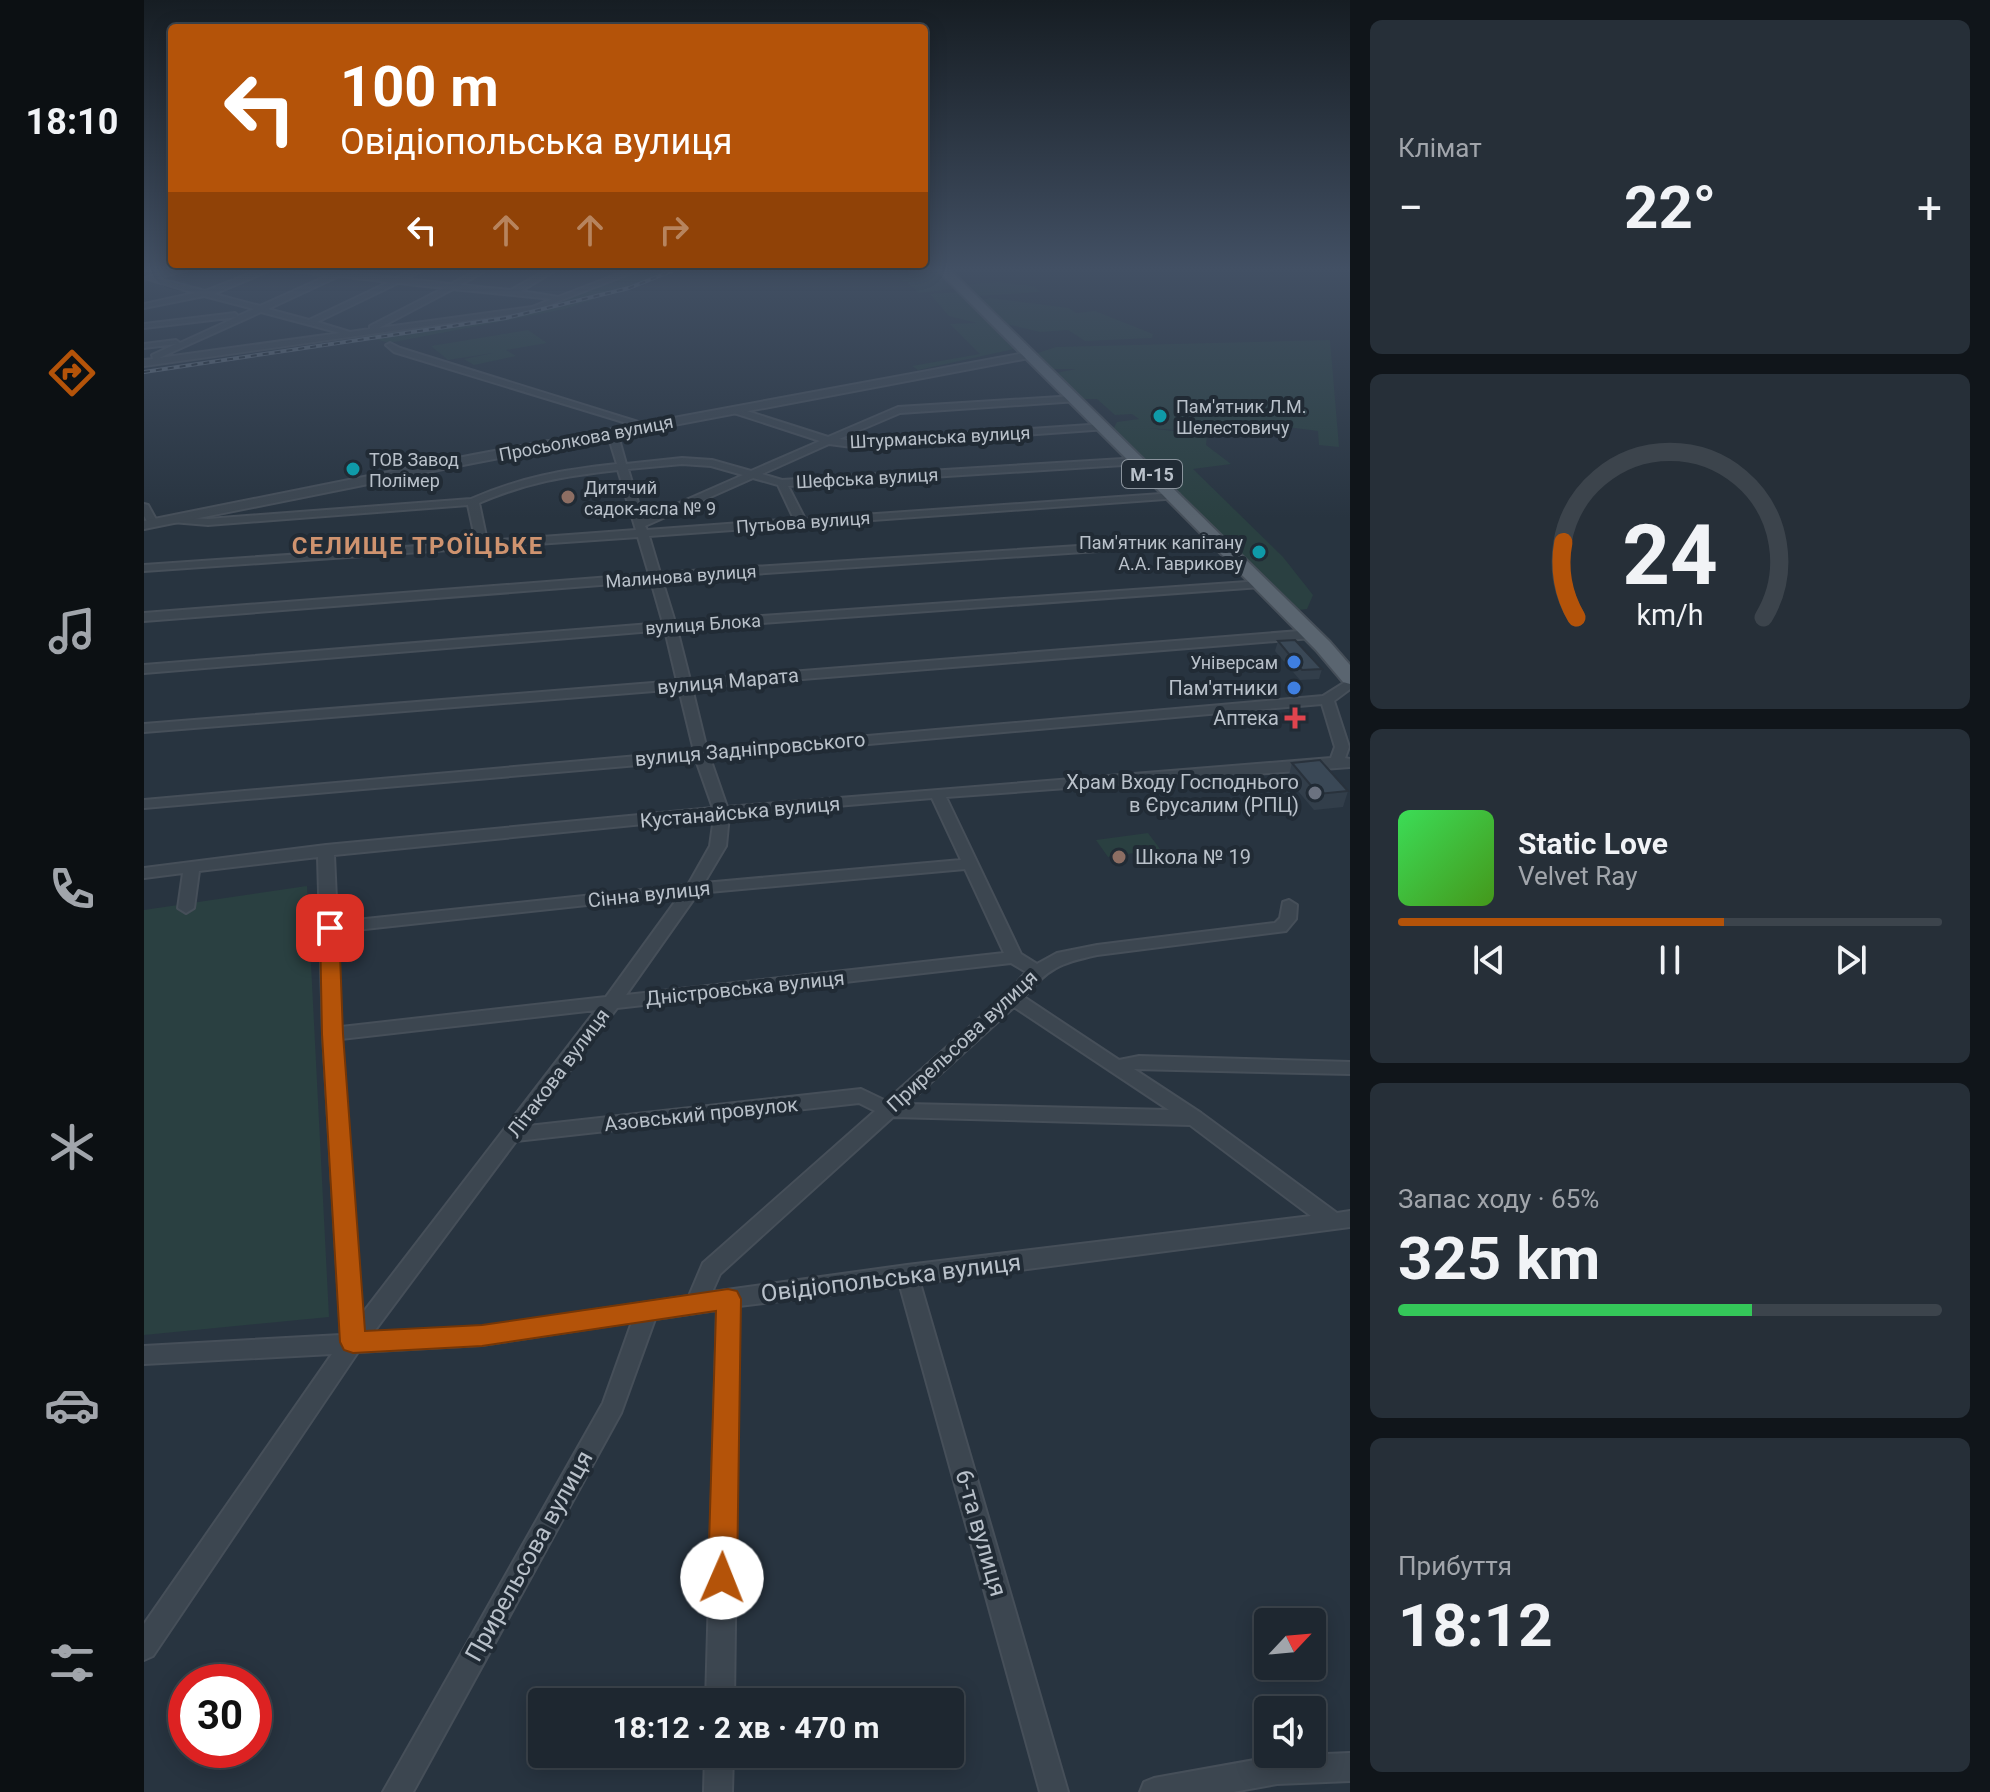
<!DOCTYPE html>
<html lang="uk">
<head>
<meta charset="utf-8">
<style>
  :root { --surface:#1e2730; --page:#262f38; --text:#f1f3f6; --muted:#a1a5ab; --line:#3c444c; --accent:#b45309 }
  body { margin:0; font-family:Roboto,sans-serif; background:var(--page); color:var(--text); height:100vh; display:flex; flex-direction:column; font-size:30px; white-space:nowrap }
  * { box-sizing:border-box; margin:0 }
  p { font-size:26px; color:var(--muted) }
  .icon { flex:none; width:44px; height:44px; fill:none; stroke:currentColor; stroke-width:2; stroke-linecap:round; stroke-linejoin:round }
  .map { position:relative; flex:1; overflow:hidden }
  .drawer { display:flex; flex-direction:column; gap:20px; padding:20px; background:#10151a; width:640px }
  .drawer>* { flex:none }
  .banner { position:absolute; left:24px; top:24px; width:760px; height:244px; border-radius:8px; box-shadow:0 4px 20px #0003,0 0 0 2px var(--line); background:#b45309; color:#fff; overflow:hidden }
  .needle { width:52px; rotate:64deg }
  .fabs { position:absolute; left:1110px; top:1608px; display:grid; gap:16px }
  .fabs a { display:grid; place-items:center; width:72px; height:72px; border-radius:8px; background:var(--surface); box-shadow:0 4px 20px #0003,0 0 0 2px var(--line); font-size:40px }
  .speed { position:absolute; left:24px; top:1664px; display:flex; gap:16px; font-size:40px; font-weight:700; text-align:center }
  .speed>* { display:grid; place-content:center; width:104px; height:104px; border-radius:50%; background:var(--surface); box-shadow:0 4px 20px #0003,0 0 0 2px var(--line); line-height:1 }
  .speed .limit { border:12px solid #d22; background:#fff; color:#111 }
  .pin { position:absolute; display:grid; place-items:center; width:68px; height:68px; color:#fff; margin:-34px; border-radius:16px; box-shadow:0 4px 12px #0006 }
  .me { position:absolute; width:88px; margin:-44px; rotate:1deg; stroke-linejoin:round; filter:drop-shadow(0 0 6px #0008) }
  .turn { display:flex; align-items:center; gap:28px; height:168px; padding:0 40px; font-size:36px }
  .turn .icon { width:104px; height:104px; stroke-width:2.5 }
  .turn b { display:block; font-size:56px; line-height:68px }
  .lanes { display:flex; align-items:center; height:76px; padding:0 40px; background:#0003; justify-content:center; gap:40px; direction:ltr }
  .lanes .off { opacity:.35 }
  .big { font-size:60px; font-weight:700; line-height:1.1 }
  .drawer .card { flex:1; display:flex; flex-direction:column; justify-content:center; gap:12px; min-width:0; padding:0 28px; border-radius:12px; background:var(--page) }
  .drawer .dial { align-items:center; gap:0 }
  .dial svg { height:208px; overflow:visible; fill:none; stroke:var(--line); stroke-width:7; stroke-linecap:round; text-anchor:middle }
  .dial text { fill:var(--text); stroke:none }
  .song { display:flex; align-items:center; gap:24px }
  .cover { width:96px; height:96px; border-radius:12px; background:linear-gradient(135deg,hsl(130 70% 55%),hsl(100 70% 35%)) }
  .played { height:8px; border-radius:4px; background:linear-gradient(90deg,var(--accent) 60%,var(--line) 60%) }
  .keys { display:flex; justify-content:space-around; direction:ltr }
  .heat { display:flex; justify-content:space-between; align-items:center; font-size:44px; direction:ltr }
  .charge { height:12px; border-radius:6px; background:linear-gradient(90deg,#34c759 65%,var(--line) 0) }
  .trip { position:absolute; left:384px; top:1688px; width:436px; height:80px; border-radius:8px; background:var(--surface); box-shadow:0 4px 20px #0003,0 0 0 2px var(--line); font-weight:700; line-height:80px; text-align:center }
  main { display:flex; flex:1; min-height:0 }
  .tab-bar { display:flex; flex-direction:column; width:144px; justify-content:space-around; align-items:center; background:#0c1013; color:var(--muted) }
  .tab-bar .icon { width:56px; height:56px }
  .tab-bar .selected { color:var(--accent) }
  .tab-bar b { font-size:36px; color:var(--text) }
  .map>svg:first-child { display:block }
  .green { fill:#2a4041 }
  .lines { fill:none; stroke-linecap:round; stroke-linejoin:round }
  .minor-casing { stroke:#464f59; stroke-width:4 }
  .tertiary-casing { stroke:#464f59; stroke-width:4 }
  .primary-casing { stroke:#464f59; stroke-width:4 }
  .minor { fill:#3c4650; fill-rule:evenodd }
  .tertiary { fill:#3c4650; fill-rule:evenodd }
  .primary { fill:#5a6570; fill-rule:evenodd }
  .rail-casing { stroke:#5e6a77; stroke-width:4 }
  .rail { stroke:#212b35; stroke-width:2; stroke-dasharray:6; stroke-linecap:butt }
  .wall { fill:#323e4a }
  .building { fill:#3a4856; stroke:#29323c; stroke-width:2 }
  .route { fill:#b45309; stroke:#753606; stroke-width:2 }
  .culture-dot { fill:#0f9aa8; stroke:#212b35; stroke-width:3 }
  .education-dot { fill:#8d6e63; stroke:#212b35; stroke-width:3 }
  .shop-dot { fill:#3f7fe0; stroke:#212b35; stroke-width:3 }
  .health-dot { fill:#e0444e; stroke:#212b35; stroke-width:3 }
  .worship-dot { fill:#6b7280; stroke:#212b35; stroke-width:3 }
  .labels { text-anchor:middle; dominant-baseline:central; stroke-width:8; stroke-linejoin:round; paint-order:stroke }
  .far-poi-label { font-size:18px; fill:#b9c1ca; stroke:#212b35; text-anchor:start }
  .far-street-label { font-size:18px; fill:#b9c1ca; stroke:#212b35 }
  .shield { fill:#212b35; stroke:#8b949d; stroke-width:2 }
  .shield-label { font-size:18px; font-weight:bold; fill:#b9c1ca }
  .street-label { font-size:20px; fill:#b9c1ca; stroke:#212b35 }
  .poi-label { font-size:20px; fill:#b9c1ca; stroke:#212b35; text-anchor:end }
  .far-district-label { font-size:24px; font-weight:bold; letter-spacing:2px; fill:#cf936f; stroke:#212b35 }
  .near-street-label { font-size:24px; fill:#b9c1ca; stroke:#212b35 }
</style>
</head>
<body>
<main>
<nav class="tab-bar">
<b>18:10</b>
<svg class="icon selected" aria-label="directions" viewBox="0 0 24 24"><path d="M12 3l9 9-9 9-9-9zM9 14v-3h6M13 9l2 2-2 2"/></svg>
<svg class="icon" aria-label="music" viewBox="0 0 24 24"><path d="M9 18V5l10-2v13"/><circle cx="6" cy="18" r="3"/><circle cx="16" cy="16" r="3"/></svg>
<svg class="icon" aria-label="phone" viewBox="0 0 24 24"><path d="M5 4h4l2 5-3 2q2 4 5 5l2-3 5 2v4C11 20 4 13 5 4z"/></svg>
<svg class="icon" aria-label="climate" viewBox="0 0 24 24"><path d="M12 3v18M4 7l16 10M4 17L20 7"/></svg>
<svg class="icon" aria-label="car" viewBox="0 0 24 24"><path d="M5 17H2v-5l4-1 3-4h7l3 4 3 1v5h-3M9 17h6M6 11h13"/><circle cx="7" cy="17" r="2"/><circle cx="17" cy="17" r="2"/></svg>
<svg class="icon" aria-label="filters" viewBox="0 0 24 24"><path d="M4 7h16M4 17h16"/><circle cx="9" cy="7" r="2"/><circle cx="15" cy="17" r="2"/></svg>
</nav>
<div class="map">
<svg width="1206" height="1792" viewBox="0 0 1206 1792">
  <rect width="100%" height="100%" fill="#283440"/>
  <path class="green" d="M500,267H546L421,309L245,343L222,336L391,309Z
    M723,267H795L805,278L800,280L808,288H814L775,293C743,261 715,274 675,280L676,277Z
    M855,282L889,286L896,292L834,296L817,285Z
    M814,292L819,293L870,349L774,370L768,366L836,354L806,324L833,323L805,316L786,294Z
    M846,298L925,308L932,313L951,311L1009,334L1008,338L941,341L924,330L896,332L858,323L834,301Z
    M384,330L403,343L362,350L372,356L330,365L320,359L349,353L304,360L287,346Z
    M1186,340L1195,447L1175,445L1174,431L1128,425L1096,435L1004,428L1063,435L1062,445L1087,464L1049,469L1139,557L1169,595L1163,609L1154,610L969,430L973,422L995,419L988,414L971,415L953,399H938L912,373L932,369H909L891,354L912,347Z
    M1004,833L1016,849L964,857L952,840Z
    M163,886L185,1317L0,1335V910Z"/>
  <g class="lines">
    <defs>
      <path id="minor" d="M41,267H55L12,278L61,291L123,267H147L252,278L275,267H285L262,279L307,284L339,267H348L316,285L367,290L408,267H417L377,291L414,297L492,267H503L389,311L0,366V360L9,359L8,355L32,344L0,348V344L32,340L36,343L93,317L0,328V324L91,313L94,316L110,309L60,296L0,308V304L51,293L1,278ZM129,269L185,275L116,306L70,294ZM195,276L245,282L165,320L124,309ZM254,283L300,288L226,326V329L206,332L173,322ZM309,289L408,299L388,307L235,328ZM117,312L196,333L15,358Z
        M246,343L256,348L507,426L499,428L250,352L242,345Z
        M931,396L934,397V401L756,413L695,439L708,441L960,424L965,427L963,429L708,447L685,444L618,474L638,480L995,458L1000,461L995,464L644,486L661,519L1031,493L1035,494V498L505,536L516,573L1074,537L1079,540L1074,543L518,580L531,622L1117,581L1123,584L1117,587L533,629L546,680L1168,630L1174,634L1168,638L548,688L563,750L1179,696L1206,679V689L1190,701L1205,747L1201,758L1206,759V767L802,797L877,954L893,964L913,953L953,945L1131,923L1136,918L1139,902L1145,900L1153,905L1152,919L1142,931L953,955C916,963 904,968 880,997L975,1060L995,1056L1206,1062V1074L990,1069L1057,1113L1193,1213L1206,1211V1227L776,1283L924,1792H896L756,1286L595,1306L590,1702H562L573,1310L511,1319L477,1413L269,1792H239L459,1403L488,1322L338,1345L214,1352L9,1656L0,1660V1624L188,1354L0,1364V1346L197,1335L179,1034L174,857L55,871L50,908L42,913L34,908L39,873L0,878V868L182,845L569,808L552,760L0,808V800L550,751L535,689L0,732V724L533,681L521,630L0,673V665L519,623L507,581L0,621V613L505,574L494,537L0,571V565L332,542L324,505L64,525L28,522L24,521V517L64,519L327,499C378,477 418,470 473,464L463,432L468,429L473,432L482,464L538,458L568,460L607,471L676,441L587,412L585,410L590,407L684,437L754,407ZM538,464L567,466L599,475L499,519L484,469ZM474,470L492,530L343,541L335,503C384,482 421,476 474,470ZM609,478L634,485L650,519L503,530L501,526ZM1178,704L1191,747L1187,758L583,807L566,758ZM788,798L817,860L560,883L582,846L585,815ZM570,817L566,846L544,885L193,922L190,855ZM821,869L860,953L482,995L554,893ZM536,895L462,997L197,1027L193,932ZM867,963L882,972L863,994L742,1101L717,1089L384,1126L473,1008ZM870,1007L1025,1110L763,1104ZM452,1010L218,1314L197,1039ZM715,1103L731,1111L559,1263L545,1296L338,1327L229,1333L372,1141ZM749,1117L1046,1125L1167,1216L763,1265L568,1292L576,1274Z
        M0,504L4,505L14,523L13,525L4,523L0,516Z
        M1206,1753V1781L1133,1784L1089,1792H996L1000,1782L1010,1778L1133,1756Z
        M561,1754H589L588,1792H560Z"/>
      <path id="tertiary" d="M886,352L891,355L890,357L329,463L0,529V521L329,455Z"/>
      <path id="primary" d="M790,267H803L1186,642L1206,665V684L1199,682L1172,650L1011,487Z"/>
    </defs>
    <use href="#minor" class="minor-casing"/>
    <use href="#tertiary" class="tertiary-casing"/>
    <use href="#primary" class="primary-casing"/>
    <use href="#minor" class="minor"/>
    <use href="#tertiary" class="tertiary"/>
    <use href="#primary" class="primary"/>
    <defs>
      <path id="rail" d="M0,372L362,318L485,288L538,267"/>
    </defs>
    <use href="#rail" class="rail-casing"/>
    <use href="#rail" class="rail"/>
  </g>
  <path class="wall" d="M1134,641L1178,669L1175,679L1156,680L1131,651Z
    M1148,763L1204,791L1199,807L1170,810L1144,779Z"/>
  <path class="building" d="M1151,640L1178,669L1158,670L1134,641Z
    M1176,760L1204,791L1174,794L1148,763Z"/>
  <linearGradient id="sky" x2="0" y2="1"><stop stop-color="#161d23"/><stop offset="0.52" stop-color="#425064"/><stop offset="1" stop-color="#425064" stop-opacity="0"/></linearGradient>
  <rect width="1206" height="518" fill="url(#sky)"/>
  <path class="route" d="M186,922L195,928L199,1034L221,1331L338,1325L584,1289L593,1291L597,1299L593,1578L589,1588L578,1592L568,1588L564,1578L572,1311L338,1346L209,1353L200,1350L196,1342L178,1034L176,928Z"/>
  <g class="culture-dot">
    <circle cx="1016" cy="416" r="8"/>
    <circle cx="209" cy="469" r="8"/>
    <circle cx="1115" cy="552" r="8"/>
  </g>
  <g class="education-dot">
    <circle cx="424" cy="497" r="8"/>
    <circle cx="975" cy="857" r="8"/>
  </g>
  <g class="shop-dot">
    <circle cx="1150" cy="662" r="8"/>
    <circle cx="1150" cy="688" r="8"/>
  </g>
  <path class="health-dot" d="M1147 706h8v8h8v8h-8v8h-8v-8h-8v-8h8z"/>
  <circle class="worship-dot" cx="1171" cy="793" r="8"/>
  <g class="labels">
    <g class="far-poi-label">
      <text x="1032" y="406">Пам'ятник Л.М.<tspan x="1032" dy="21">Шелестовичу</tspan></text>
      <text x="225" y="459">ТОВ Завод<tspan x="225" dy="21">Полімер</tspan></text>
      <text x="440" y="487">Дитячий<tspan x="440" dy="21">садок-ясла № 9</tspan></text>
      <text x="1099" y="542" text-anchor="end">Пам'ятник капітану<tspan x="1099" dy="21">А.А. Гаврикову</tspan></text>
      <text x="1134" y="662" text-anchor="end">Універсам</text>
    </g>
    <g class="far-street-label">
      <text transform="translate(796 437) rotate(-3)">Штурманська вулиця</text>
      <text transform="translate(442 438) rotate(-11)">Просьолкова вулиця</text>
      <text transform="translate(723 478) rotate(-3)">Шефська вулиця</text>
      <text transform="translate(659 522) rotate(-4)">Путьова вулиця</text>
      <text transform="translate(537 576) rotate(-4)">Малинова вулиця</text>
      <text transform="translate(559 624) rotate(-4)">вулиця Блока</text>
    </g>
    <rect class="shield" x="978" y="460" width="60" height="28" rx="6"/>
    <g class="shield-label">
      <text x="1008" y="474">М-15</text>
    </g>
    <g class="street-label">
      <text transform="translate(584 681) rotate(-5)">вулиця Марата</text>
      <text transform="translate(606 749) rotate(-5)">вулиця Задніпровського</text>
      <text transform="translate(596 812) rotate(-5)">Кустанайська вулиця</text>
      <text transform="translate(505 894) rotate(-6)">Сінна вулиця</text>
      <text transform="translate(601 988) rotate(-6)">Дністровська вулиця</text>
      <text transform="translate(818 1041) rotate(-43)">Прирельсова вулиця</text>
      <text transform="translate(414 1073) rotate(-53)">Літакова вулиця</text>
      <text transform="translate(557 1114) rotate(-6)">Азовський провулок</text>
    </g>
    <g class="poi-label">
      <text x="1134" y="688">Пам'ятники</text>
      <text x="1135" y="718">Аптека</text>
      <text x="1155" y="782">Храм Входу Господнього<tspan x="1155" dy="23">в Єрусалим (РПЦ)</tspan></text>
      <text x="991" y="857" text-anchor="start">Школа № 19</text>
    </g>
    <g class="far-district-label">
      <text x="274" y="546">СЕЛИЩЕ ТРОЇЦЬКЕ</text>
    </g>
    <g class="near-street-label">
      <text transform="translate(747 1278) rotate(-7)">Овідіопольська вулиця</text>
      <text transform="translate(837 1533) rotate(74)">6-та вулиця</text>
      <text transform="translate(385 1556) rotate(-61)">Прирельсова вулиця</text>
    </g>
  </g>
</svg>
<div class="fabs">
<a><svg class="needle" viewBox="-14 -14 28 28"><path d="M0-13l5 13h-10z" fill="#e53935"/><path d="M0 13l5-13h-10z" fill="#a1a5ab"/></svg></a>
<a><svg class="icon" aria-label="sound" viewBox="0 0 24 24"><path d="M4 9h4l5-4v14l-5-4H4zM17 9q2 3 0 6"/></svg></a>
</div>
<div class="speed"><div class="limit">30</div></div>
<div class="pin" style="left:186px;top:928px;background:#d93025"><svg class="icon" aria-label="arrive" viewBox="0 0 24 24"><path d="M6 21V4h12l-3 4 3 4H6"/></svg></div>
<svg class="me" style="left:578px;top:1578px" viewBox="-20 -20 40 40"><circle r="19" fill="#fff"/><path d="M0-13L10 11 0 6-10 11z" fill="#b45309"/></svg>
<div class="trip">18:12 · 2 хв · 470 m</div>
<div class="banner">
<div class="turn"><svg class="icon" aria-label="left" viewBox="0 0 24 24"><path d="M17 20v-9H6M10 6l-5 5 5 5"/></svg><div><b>100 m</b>Овідіопольська вулиця</div></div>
<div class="lanes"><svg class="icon" aria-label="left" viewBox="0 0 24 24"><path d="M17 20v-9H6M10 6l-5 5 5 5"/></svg><svg class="icon off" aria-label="ahead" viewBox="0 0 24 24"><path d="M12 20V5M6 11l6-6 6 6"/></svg><svg class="icon off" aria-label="ahead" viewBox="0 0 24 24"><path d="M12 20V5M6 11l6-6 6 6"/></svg><svg class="icon off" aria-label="right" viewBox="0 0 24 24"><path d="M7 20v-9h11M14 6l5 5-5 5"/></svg></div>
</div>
</div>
<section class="drawer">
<div class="card"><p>Клімат</p>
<div class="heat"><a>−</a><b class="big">22°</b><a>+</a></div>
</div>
<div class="card dial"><svg viewBox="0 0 100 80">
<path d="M14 69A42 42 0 1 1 86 69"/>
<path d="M14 69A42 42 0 0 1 9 40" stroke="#b45309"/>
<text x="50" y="56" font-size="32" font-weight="700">24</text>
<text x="50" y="72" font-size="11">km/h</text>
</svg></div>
<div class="card">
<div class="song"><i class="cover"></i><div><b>Static Love</b><p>Velvet Ray</p></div></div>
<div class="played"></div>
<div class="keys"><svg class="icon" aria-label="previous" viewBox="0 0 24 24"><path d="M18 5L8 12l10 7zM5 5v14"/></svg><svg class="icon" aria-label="pause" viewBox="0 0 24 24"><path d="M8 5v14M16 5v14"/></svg><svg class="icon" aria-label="next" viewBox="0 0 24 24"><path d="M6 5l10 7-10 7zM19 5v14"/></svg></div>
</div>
<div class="card"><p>Запас ходу · 65%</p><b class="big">325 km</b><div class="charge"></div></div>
<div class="card"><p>Прибуття</p><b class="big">18:12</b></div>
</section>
</main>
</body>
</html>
